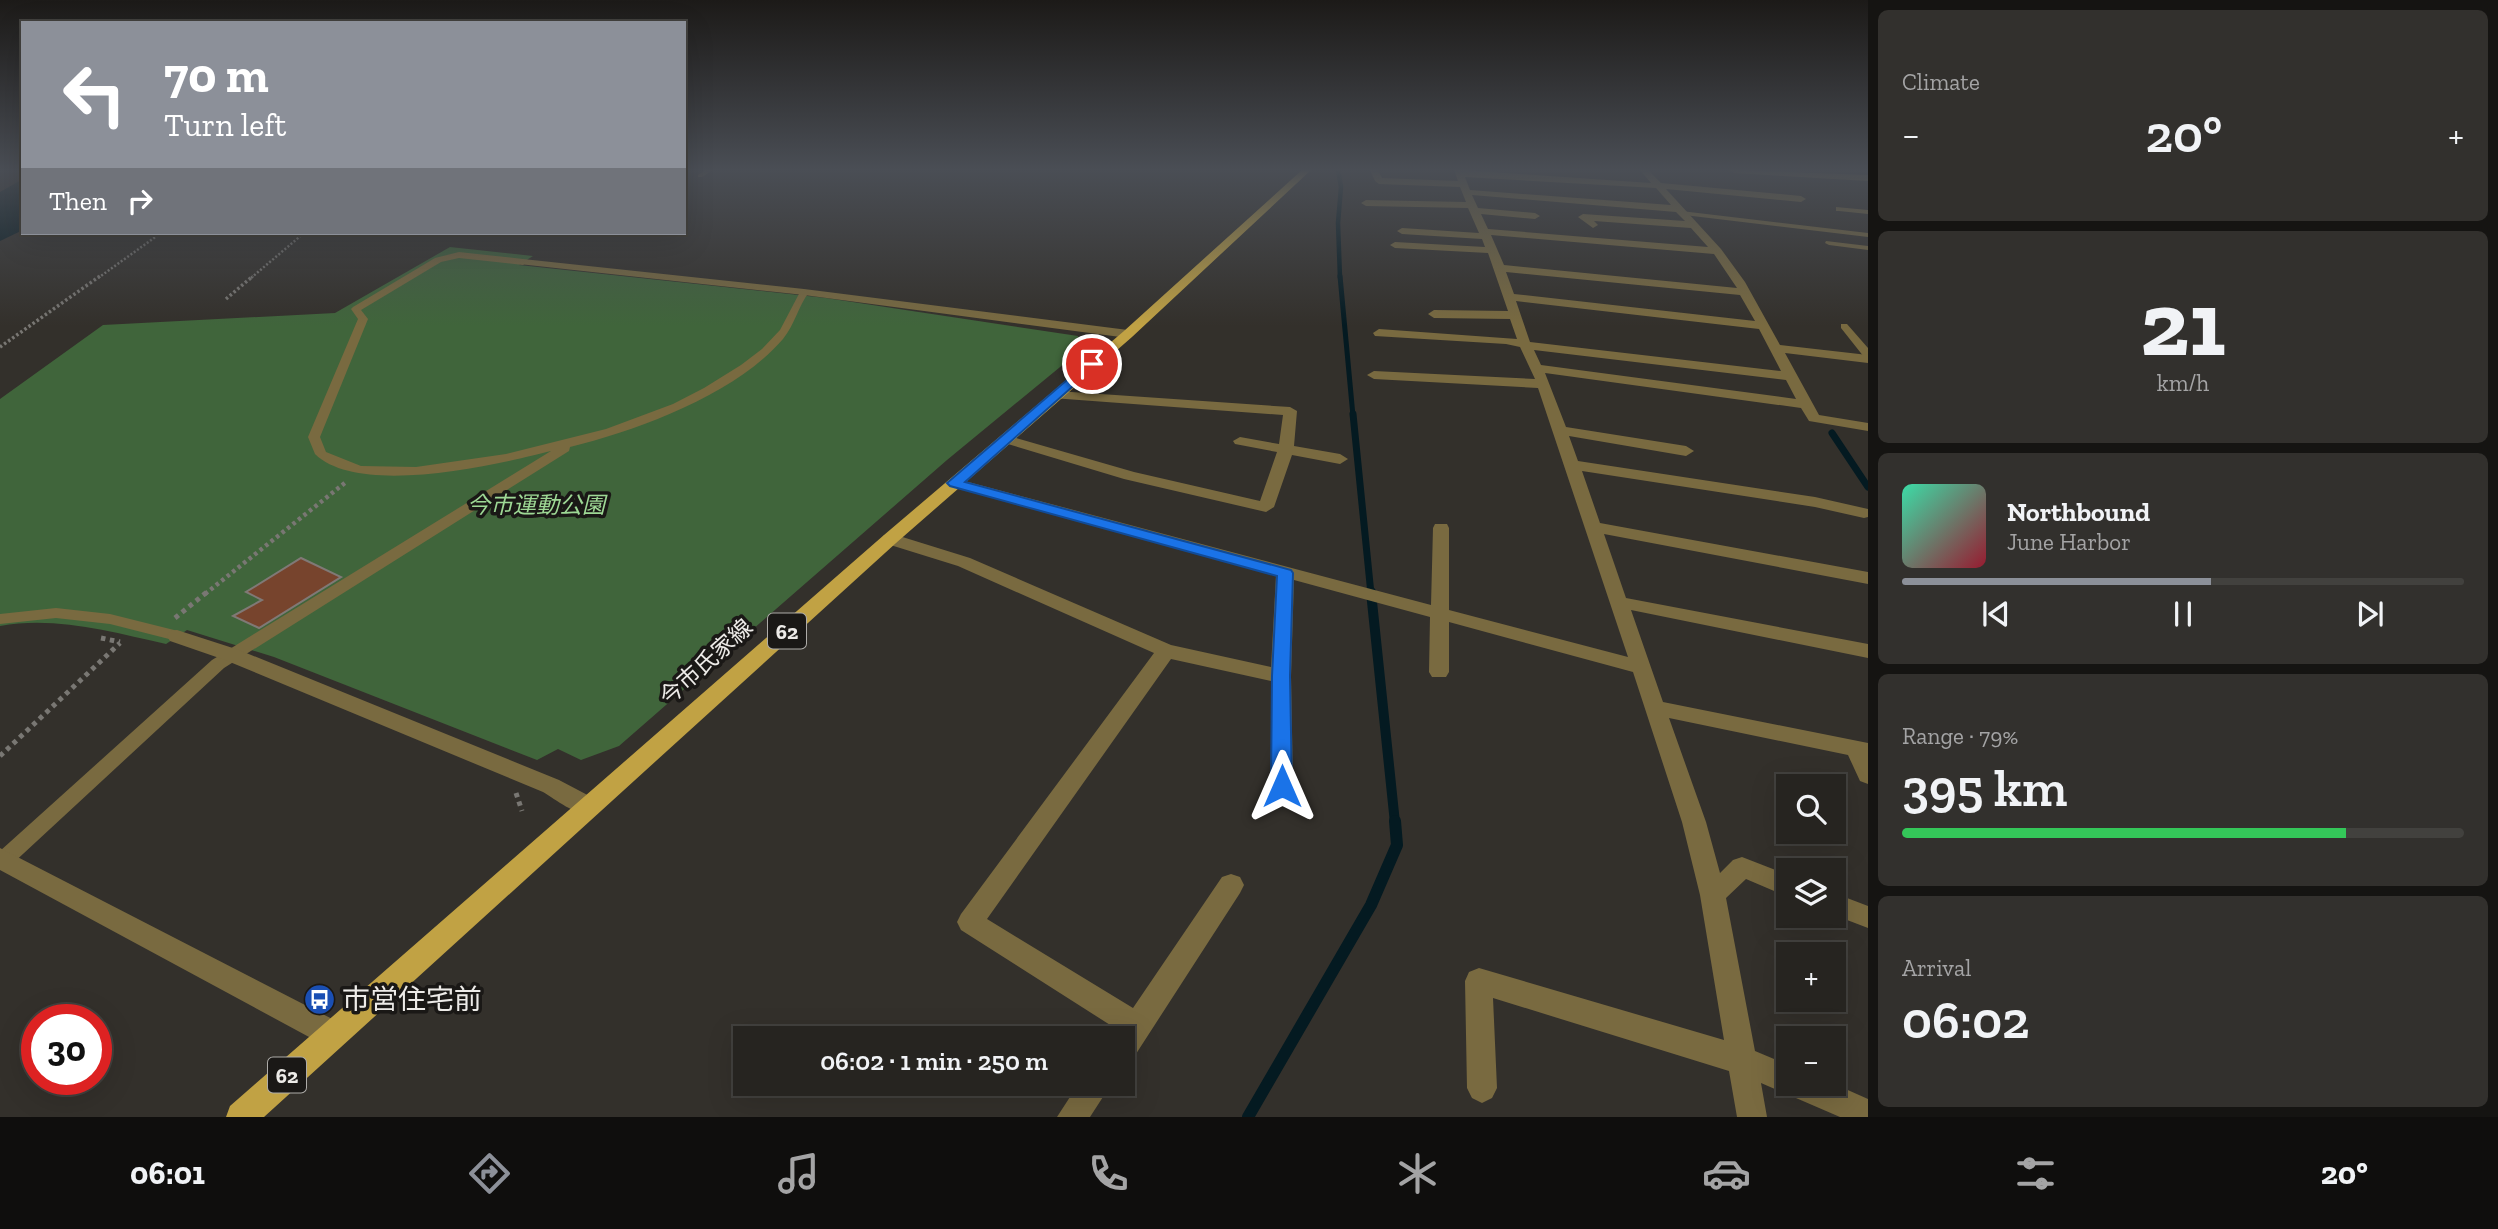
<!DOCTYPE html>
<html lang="en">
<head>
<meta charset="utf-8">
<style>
  :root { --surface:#262420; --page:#32302d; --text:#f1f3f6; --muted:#a4a4a5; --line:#42413e; --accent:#8c9099 }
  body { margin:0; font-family:"Zilla Slab","Noto Sans JP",serif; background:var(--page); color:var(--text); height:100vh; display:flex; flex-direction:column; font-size:26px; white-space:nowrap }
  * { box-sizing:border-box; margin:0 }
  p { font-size:23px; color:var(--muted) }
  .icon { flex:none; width:38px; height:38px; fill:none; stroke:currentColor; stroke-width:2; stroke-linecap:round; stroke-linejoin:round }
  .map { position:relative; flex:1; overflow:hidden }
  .sheet { display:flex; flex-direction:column; gap:10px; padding:10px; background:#151412; width:630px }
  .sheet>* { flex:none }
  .guide { position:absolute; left:21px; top:21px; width:665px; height:214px; border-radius:0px; box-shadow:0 7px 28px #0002,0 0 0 2px var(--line); background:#8c9099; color:#fff; overflow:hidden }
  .fabs { position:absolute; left:1776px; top:774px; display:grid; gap:14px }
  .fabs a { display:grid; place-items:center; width:70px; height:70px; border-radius:0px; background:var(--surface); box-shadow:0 7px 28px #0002,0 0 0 2px var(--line); font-size:35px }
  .speed { position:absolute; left:21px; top:1004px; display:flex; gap:14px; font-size:35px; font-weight:700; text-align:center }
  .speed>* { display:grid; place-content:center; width:91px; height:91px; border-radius:50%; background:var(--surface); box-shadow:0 7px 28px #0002,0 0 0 2px var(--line); line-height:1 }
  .speed .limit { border:10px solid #d22; background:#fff; color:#111 }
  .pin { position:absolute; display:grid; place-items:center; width:60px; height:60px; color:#fff; margin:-30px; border:4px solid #fff; border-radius:50%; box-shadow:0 2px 7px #0007 }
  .me { position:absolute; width:77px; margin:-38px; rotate:0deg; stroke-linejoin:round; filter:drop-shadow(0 0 5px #0008) }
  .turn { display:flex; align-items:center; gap:24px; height:147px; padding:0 28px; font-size:32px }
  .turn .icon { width:91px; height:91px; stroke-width:2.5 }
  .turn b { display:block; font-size:49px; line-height:60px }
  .then { display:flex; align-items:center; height:66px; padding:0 28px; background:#0003; gap:14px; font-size:26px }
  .big { font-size:52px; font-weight:600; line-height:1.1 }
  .sheet .widget { flex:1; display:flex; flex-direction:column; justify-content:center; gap:10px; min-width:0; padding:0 24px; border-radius:10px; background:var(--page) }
  .sheet .dial { align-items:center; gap:0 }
  .dial b { font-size:91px; line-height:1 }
  .song { display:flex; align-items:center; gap:21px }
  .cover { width:84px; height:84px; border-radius:10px; background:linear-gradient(135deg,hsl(160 70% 55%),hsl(350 70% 35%)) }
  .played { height:7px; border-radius:4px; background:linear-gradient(90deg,var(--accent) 55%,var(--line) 55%) }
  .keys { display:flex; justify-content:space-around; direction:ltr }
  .heat { display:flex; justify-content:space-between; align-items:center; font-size:38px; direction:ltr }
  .charge { height:10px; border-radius:5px; background:linear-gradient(90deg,#34c759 79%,var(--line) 0) }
  .trip { position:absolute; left:733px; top:1026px; width:402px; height:70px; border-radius:0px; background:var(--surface); box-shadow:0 7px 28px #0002,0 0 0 2px var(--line); font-weight:600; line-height:70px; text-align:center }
  .tab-bar { display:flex; height:112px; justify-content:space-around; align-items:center; background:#0f0e0d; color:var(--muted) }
  .tab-bar .icon { width:49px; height:49px }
  .tab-bar .selected { color:var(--accent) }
  .tab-bar b { font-size:32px; color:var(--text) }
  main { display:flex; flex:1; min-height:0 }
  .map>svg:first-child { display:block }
  .green { fill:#40653b }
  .water { fill:#041a21 }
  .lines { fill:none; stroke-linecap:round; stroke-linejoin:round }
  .stream-far4 { stroke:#041a21; stroke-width:4.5 }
  .stream-far3 { stroke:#041a21; stroke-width:5 }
  .stream-far2 { stroke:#041a21; stroke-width:7 }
  .stream-far1 { stroke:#041a21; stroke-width:10 }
  .stream { stroke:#041a21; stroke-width:12 }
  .building { fill:#77442d; stroke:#807976; stroke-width:2 }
  .path-far3 { stroke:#797773; stroke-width:2.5; stroke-dasharray:2 2; stroke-linecap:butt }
  .path-far2 { stroke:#797773; stroke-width:3.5; stroke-dasharray:2.5 2.5; stroke-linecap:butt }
  .path-far1 { stroke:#797773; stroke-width:4.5; stroke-dasharray:3.5 3.5; stroke-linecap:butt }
  .path { stroke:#797773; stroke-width:5; stroke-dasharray:4.5 4.5; stroke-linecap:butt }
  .service { fill:#796a40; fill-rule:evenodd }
  .minor { fill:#796a40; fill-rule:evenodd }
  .tertiary { fill:#796a40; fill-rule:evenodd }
  .primary { fill:#c1a244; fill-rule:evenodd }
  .route { fill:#1a73e8; stroke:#114b97; stroke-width:2 }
  .labels { text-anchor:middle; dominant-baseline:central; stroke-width:7; stroke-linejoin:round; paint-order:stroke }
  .shield { fill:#1a1816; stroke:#aeaca9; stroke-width:2 }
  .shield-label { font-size:21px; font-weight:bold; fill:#edebe8 }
  .park-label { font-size:23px; font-style:italic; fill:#9ed895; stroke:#1a1816 }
  .street-label { font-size:23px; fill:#edebe8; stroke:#1a1816 }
  .near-poi-label { font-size:28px; fill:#edebe8; stroke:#1a1816; text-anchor:start }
</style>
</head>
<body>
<main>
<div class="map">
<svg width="1868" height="1117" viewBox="0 0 1868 1117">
  <rect width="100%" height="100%" fill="#33302b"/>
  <path class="green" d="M450,247L533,256L519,265L826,298L1078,336L1082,349L947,460L619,746L581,760L558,749L537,760L274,657L187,630L166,644C111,632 56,616 0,626V399L103,325L335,313Z"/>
  <path class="water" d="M23,179V230L0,241V192Z"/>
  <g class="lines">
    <path class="stream-far4" d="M1338,170L1341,187L1338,223L1340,278"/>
    <path class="stream-far3" d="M1340,276L1353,416"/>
    <path class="stream-far2" d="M1353,414L1371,594
      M1832,433L1868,487"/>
    <path class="stream-far1" d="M1371,592L1395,823"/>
    <path class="stream" d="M1248,1117L1371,905L1397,845L1395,821"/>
  </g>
  <path class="building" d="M301,558L341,577L259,628L233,616L262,600L246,592Z"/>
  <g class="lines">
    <path class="path-far3" d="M98,278L161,233
      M251,278L304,233"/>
    <path class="path-far2" d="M226,299L253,276
      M0,347L100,276"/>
    <path class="path-far1" d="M205,594L346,482"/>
    <path class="path" d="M175,618L207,592
      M101,638L120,642
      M0,756L120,643
      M516,793L522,811"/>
    <path class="service" d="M705,170H713L702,177H698V175Z
      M1836,207L1868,210V214L1839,211H1836Z
      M1681,211L1868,233V237L1684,215L1680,213Z
      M1826,241L1868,246V250L1829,245L1825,243Z
      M459,252L523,259L527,262L523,265L459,258L441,262L361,310L368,319L320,437L326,452L361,466L416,467L506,454L606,429L673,404L704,388L741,365L762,349L780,330L801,290L809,292C798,307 795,324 783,339C736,394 639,430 570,447L569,451L224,668L10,866L0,867V851L212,660L551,451C496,465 359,497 315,454L308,437L358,319L351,309L353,307L435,258Z
      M1841,324H1847L1868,348V358L1864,357L1841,328Z
      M56,608L110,614L182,632L185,636L182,640L177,641L110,624L56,618L0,624V614Z"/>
    <path class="minor" d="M1370,170H1378L1382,178L1458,181L1454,170H1462L1651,183L1640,170H1648L1661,183L1801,196L1806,199L1801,202L1666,189L1721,249L1745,282L1780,345L1868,355V363L1785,353L1819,415L1868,423V431L1809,421L1801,408L1545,373L1566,427L1686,446L1694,451L1686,456L1569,436L1578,461L1815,497L1868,509V517L1864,518L1815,507L1582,471L1600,523L1868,572V584L1604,534L1626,598L1868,644V658L1631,610L1663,702L1868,743V784L1860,781L1848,755L1669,718L1706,822L1720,873L1733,860L1742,857L1788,875V897L1746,879L1726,898L1755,1051L1788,1065V1083H1832L1868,1099V1117H1840L1761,1083L1767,1117H1737L1729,1071L1493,998L1497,1088L1492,1098L1482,1103L1472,1098L1467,1088L1465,981L1469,972L1479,968L1724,1040L1700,895L1682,822L1633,672L1449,622V672L1446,677H1432L1429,672L1430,617L1294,580L1291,676L1293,786L1290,792L1282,795L1274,792L1271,786V681L1171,659L987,919L1133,1008L1222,877L1231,874L1240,877L1244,885L1240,893L1134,1057L1124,1061V1038H1114L1118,1030L961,930L957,922L961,914L1154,653L958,566L884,543L881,539L884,535H896L970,558L1171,645L1271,667L1276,575L949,486L947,483L949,480H961L1431,605L1433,528L1435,524H1447L1449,528V610L1628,657L1538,388L1374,379L1367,375L1374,371L1535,379L1520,347L1506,344L1375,336L1373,333L1379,329L1517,339L1510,319L1434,318L1428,314L1434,310L1508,311L1488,253L1395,248L1390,245L1395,242L1485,247L1482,239L1402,234L1397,231L1402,228L1479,233L1468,208L1366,206L1361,203L1366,200L1466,202L1460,187L1379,184L1375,181ZM1465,177L1656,188L1671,205L1470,190ZM1472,195L1676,212L1685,221L1583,214L1578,217L1593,228L1598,225L1594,221L1691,228L1708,247L1488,229L1481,214L1535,219L1540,216L1535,213L1478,208ZM1491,235L1714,254L1737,288L1504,265ZM1506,272L1740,295L1755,321L1514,294ZM1516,301L1759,329L1781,371L1530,342ZM1534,350L1786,380L1796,399L1541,365Z
      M523,259L804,289L1128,330L1134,334L1128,338L804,295L519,264V260Z
      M1057,391L1290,407L1297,411L1294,446L1340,454L1348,459L1340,464L1292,455L1274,507L1266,512L1124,479L1001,442L999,439L1006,435L1134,472L1260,501L1277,452L1235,444L1233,441L1240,437L1279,444L1283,415L1052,398L1050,395Z
      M177,630L239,650L559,780L597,800L601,807L597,814C580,819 558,801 543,792L225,660L170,641L167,636L170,631Z
      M0,848L342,1024L346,1034L342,1044L332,1048L322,1044L0,870Z
      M1834,893L1868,906V928L1834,915Z
      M1079,1083H1112L1090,1117H1057Z"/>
    <path class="tertiary" d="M1730,170L1868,175V181L1734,173Z"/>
    <path class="primary" d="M1302,170H1311L1132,337L896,543L264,1117H226L230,1106L884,535L1124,331Z"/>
  </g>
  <linearGradient id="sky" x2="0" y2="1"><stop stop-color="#1c1a18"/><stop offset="0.52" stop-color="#4a4e55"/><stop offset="1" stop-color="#4a4e55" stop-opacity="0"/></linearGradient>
  <rect width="1868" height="326" fill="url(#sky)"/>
  <path class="route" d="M1088,362L1098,364L965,482L1291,570L1293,573L1290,676L1292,786L1289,792L1282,794L1274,792L1271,786L1272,676L1277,576L950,486L947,483Z"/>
  <defs>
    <symbol id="bus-disc" viewBox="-11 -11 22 22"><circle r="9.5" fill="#1a4fb4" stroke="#1a1816"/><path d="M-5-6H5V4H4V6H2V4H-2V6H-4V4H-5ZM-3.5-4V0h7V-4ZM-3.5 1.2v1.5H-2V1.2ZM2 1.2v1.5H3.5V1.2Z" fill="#fff"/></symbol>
  </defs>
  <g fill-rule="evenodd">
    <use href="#bus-disc" x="302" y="982" width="35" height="35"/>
  </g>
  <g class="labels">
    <g class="shield">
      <rect x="768" y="613.5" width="38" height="35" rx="5"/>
      <rect x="268" y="1057.5" width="38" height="35" rx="5"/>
    </g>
    <g class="shield-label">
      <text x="787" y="631">62</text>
      <text x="287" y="1075">62</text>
    </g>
    <g class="park-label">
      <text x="536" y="505">今市運動公園</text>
    </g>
    <g class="street-label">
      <text transform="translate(706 662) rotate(-42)">今市氏家線</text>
    </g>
    <g class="near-poi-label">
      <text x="342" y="999">市営住宅前</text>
    </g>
  </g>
</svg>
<div class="fabs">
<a><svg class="icon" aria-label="search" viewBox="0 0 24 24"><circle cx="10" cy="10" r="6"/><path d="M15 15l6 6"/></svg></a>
<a><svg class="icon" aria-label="layers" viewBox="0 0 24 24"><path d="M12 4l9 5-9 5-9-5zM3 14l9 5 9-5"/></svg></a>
<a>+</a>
<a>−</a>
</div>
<div class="speed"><div class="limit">30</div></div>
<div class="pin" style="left:1092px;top:364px;background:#d93025"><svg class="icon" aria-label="arrive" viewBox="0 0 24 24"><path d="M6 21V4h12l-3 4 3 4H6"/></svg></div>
<svg class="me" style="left:1282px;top:786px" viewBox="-20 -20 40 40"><path d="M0-17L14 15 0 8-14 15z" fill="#1a73e8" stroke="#fff" stroke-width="4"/></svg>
<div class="trip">06:02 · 1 min · 250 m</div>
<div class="guide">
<div class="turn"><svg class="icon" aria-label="left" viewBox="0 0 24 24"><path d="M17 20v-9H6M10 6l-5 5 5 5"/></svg><div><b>70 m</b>Turn left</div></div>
<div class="then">Then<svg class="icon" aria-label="right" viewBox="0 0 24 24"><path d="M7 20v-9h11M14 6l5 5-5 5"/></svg></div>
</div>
</div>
<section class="sheet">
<div class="widget"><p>Climate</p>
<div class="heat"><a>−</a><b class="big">20°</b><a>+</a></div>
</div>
<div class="widget dial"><b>21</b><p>km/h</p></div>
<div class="widget">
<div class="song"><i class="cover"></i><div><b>Northbound</b><p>June Harbor</p></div></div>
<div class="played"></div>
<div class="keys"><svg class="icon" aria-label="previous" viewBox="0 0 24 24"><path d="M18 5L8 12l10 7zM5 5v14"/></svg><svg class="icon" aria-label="pause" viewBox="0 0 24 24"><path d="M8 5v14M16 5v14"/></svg><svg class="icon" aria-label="next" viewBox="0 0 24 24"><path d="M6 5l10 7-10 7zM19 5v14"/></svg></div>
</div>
<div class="widget"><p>Range · 79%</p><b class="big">395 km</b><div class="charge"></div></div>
<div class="widget"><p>Arrival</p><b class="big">06:02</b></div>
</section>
</main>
<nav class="tab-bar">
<b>06:01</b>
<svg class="icon selected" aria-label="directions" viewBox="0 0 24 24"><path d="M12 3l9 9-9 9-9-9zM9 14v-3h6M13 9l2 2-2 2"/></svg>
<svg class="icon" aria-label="music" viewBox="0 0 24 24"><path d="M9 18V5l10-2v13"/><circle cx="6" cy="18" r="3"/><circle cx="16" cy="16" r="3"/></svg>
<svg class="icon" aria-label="phone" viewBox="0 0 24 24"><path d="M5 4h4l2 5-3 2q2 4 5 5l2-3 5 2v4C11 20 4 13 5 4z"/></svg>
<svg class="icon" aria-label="climate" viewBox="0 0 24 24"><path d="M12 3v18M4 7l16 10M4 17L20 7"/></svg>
<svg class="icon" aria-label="car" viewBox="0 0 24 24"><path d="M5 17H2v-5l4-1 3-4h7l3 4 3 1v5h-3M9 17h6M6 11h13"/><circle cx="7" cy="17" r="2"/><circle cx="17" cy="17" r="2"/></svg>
<svg class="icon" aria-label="filters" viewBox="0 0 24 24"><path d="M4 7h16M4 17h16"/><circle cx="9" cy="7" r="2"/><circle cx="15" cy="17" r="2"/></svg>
<b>20°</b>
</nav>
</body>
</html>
